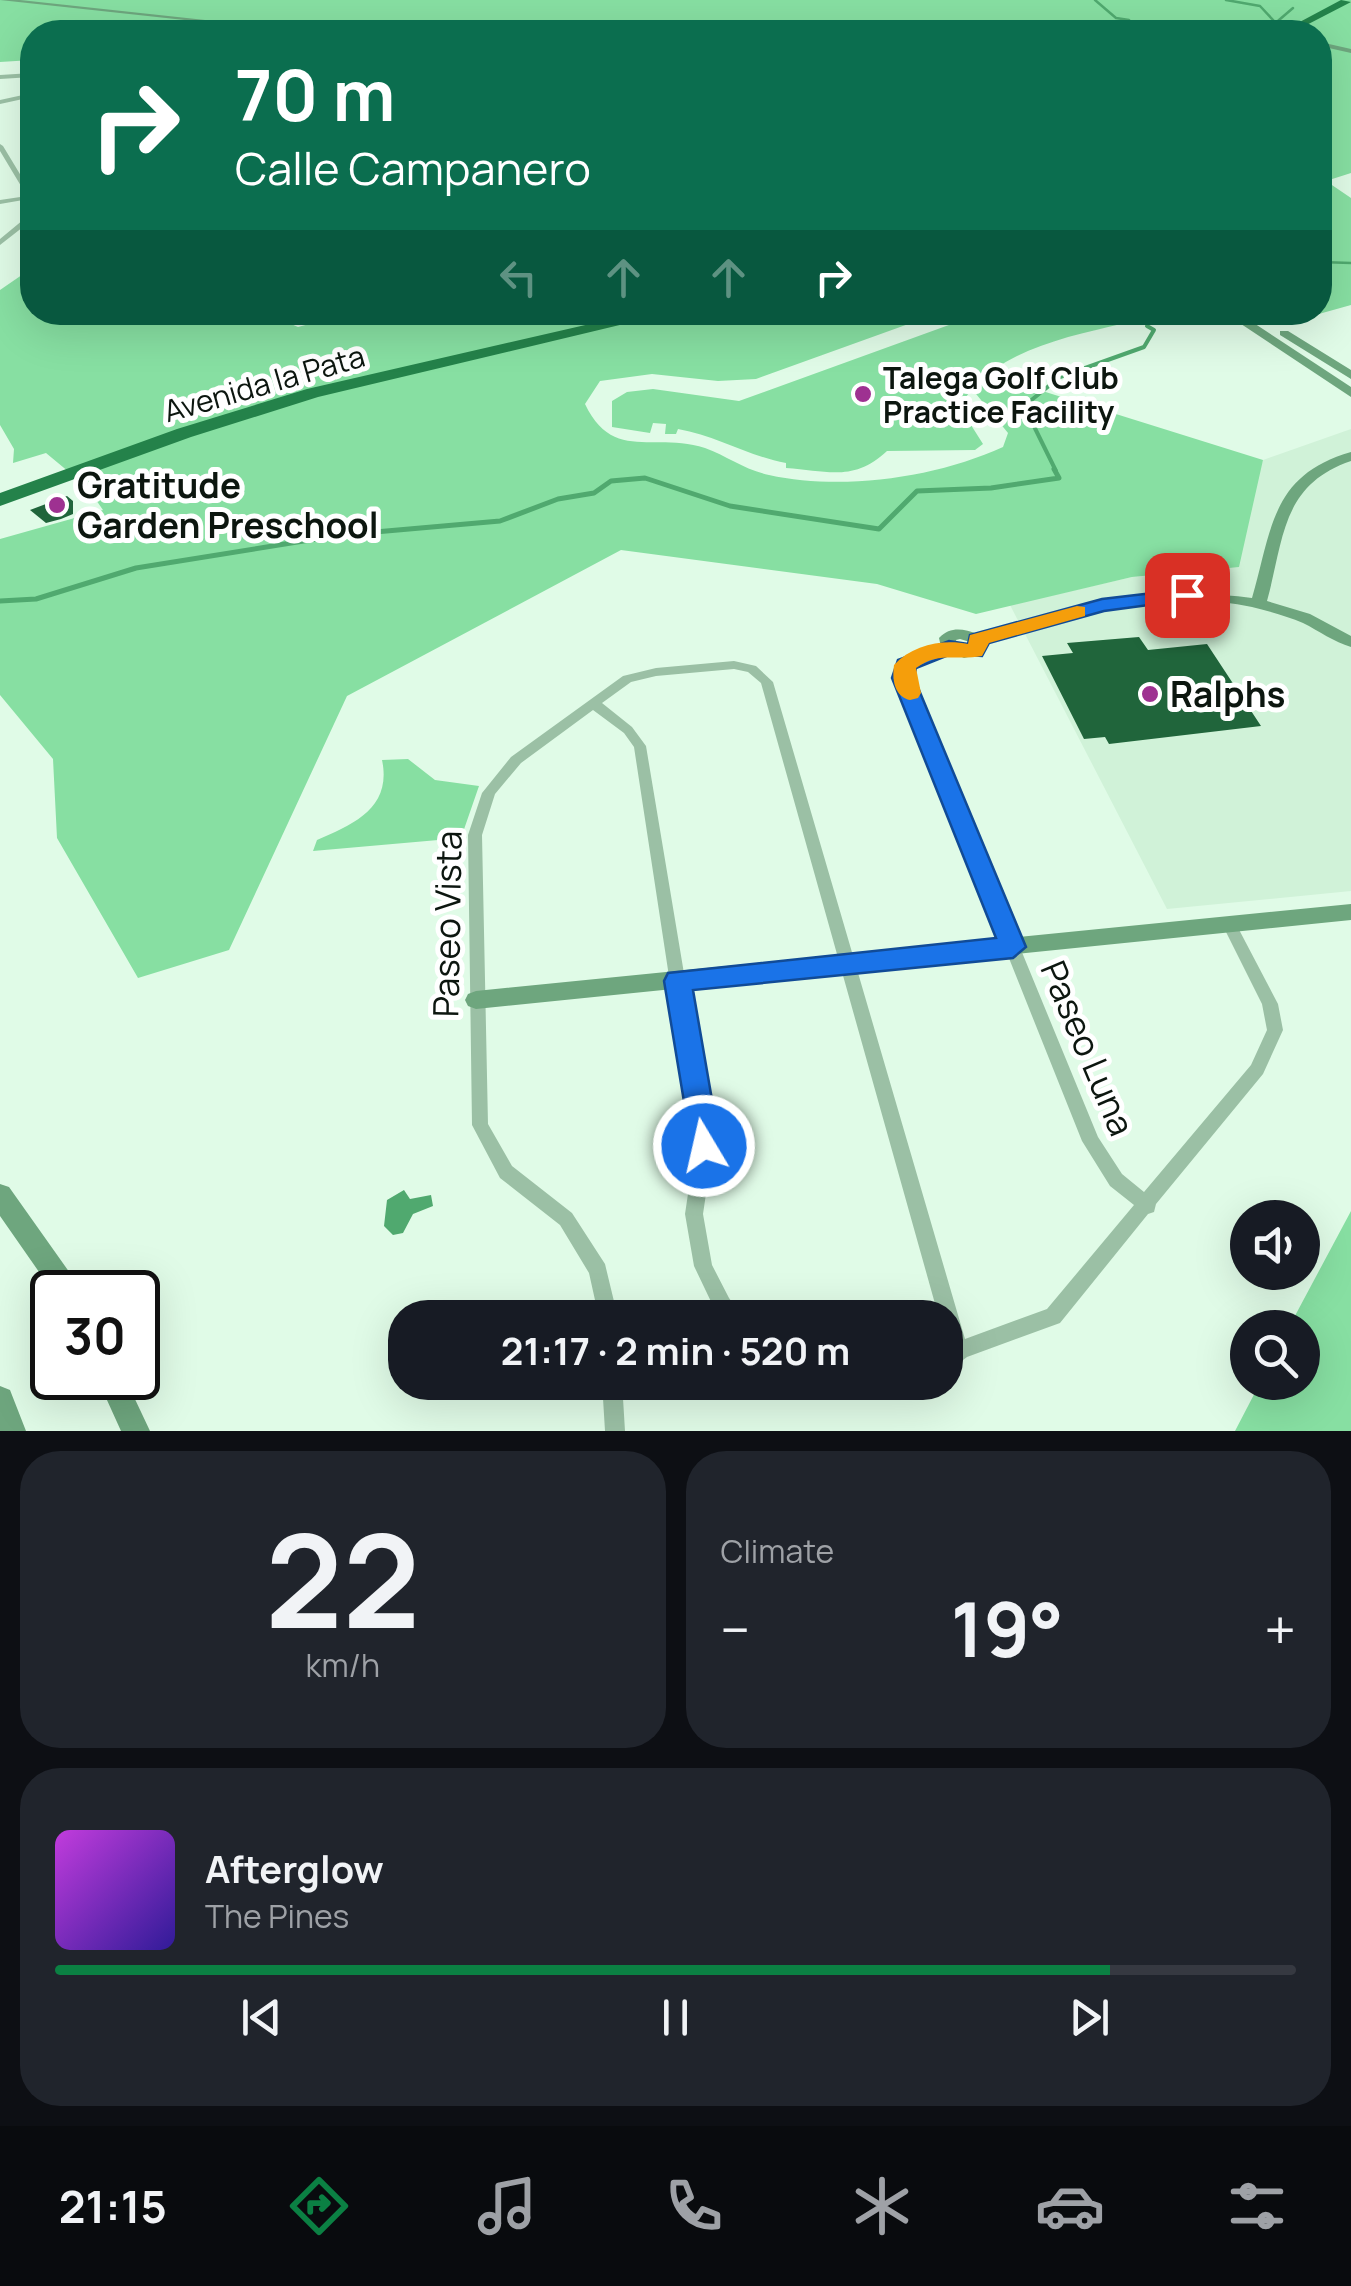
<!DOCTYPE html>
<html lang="en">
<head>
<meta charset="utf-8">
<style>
  :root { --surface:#171b24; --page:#20242c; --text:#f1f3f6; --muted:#9ea1a6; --line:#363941; --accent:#0b8043 }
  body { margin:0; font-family:Manrope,sans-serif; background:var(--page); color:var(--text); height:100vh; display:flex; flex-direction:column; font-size:38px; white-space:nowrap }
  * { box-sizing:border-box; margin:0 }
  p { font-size:32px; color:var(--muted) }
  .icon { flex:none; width:55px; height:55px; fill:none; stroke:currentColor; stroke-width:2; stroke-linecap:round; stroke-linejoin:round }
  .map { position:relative; height:1431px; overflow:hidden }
  .sheet { display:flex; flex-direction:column; gap:20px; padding:20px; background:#0d0f14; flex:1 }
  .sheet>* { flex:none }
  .hud { position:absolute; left:20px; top:20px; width:1312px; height:305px; border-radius:40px; box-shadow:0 10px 40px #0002; background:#0b6e4f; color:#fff; overflow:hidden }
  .buttons { position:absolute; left:1230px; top:1200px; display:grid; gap:20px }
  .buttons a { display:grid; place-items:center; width:90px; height:90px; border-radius:50%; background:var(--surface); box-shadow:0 10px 40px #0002; font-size:50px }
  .speed { position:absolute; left:30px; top:1270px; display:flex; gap:20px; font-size:50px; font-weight:700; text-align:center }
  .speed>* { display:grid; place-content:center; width:130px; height:130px; border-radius:50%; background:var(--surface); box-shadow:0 10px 40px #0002; line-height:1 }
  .speed .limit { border:5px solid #111; border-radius:15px; background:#fff; color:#111 }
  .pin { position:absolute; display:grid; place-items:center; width:85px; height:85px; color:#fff; margin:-42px; border-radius:20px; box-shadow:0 5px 15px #0006 }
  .me { position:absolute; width:110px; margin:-55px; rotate:351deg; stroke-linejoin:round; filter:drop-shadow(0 0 8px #0008) }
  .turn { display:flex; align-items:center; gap:35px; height:210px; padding:0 50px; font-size:45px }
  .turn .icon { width:130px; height:130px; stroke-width:2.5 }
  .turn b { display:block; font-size:70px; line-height:85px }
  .lanes { display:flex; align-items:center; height:95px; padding:0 50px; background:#0003; justify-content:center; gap:50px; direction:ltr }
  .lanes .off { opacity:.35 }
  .big { font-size:75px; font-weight:700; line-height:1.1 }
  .sheet .tile { flex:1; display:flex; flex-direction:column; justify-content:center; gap:15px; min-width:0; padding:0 35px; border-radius:40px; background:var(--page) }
  .sheet .dial { align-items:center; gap:0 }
  .dial b { font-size:130px; line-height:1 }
  .song { display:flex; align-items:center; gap:30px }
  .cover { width:120px; height:120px; border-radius:15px; background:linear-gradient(135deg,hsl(290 70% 55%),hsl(250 70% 35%)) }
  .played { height:10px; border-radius:5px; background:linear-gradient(90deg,var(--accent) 85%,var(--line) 85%) }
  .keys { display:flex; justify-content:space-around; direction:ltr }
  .heat { display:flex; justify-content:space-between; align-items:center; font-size:55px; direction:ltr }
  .sheet .tiles { flex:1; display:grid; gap:20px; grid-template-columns:1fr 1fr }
  .tile:last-child { grid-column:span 2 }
  .trip { position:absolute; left:388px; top:1300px; width:575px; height:100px; border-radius:40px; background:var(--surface); box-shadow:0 10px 40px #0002; font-weight:700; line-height:100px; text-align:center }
  .tabs { display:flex; height:160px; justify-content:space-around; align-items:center; background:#090b0e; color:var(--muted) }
  .tabs .icon { width:70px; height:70px }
  .tabs .selected { color:var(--accent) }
  .tabs b { font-size:45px; color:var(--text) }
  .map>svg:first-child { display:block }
  .built { fill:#d0f2d8 }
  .green { fill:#87dfa2 }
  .water { fill:#50a96f }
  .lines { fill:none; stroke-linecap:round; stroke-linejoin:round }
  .stream-far2 { stroke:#50a96f; stroke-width:2.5 }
  .stream-far1 { stroke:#50a96f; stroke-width:4 }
  .stream { stroke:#50a96f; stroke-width:5 }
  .building { fill:#20653b }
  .street { fill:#9bc0a5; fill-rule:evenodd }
  .secondary { fill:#6ea67e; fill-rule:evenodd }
  .highway { fill:#24824a; fill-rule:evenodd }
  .route { fill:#1a73e8; stroke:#114b97; stroke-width:2.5 }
  .slow { fill:#f59e0b }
  .poi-dot { fill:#9e3191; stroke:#fff; stroke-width:4 }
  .labels { text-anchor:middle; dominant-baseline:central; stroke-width:10; stroke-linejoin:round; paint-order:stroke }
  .far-poi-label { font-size:30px; font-weight:bold; fill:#0c160f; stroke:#fff; text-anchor:start }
  .far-street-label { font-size:30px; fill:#0c160f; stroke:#fff }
  .poi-label { font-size:35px; font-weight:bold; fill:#0c160f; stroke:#fff; text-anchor:start }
  .street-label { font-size:35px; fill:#0c160f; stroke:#fff }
</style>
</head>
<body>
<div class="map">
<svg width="1351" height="1431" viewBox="0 0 1351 1431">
  <rect width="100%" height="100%" fill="#e0fbe7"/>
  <path class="built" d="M1351,429V891L1167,909L1010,605L1132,577L1199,572L1253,492L1263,460Z"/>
  <path class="green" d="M0,0H1351V173L1326,181L1351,198V305L1283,324L1263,313L1320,312V32H32V60L0,62Z
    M32,268V312L266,313L298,327L354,312L939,313L756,379L718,381L652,374L600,381L585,404C613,463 655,431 705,448C727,456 745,470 769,475C842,491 935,478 1003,447L1008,433L972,389L959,406L983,444L975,450L887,451C854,482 828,471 786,468V463C748,456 717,436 678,429L676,434H665L666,424L653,423L650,433L612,427V401L627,392L653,389L739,401L982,313H1098L1121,324C1071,336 1009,348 974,388L1001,378L1263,460L1239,567L1132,577L976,614L877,584L621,550L347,696L229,950L138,978L57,838L53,759L0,695V539L103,510L87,487L46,453L13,463L14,449L0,425V290Z
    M408,759L435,780L479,786L461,838L313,851L317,840C355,824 392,807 382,760Z
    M1351,1211V1431H1235L1260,1383L1302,1382V1328L1289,1327Z"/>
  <path class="water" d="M404,1190L410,1199L431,1195L433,1206L413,1214L403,1233L393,1235L384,1226L387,1200Z"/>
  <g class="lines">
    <path class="stream-far2" d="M1095,0L1116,18L1129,20L1139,32
      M1226,0L1260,6L1274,21
      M1239,26L1260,31
      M1272,26L1293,8
      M1252,29L1273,22
      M1320,262L1351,263"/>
    <path class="stream-far1" d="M1126,312L1137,319
      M1056,471L1024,406L1060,377L1144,347L1154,330L1147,326"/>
    <path class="stream" d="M0,601L36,599L136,568L341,535L500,521L558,499L594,493L611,481L645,478L730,506L879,529L917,491L991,488L1059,478L1054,469"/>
  </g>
  <path class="building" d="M67,496L73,501V514L61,519L46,523L30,510Z
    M1139,637L1148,650L1207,644L1261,726L1109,744L1105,737L1084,739L1042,656L1073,653L1067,643Z"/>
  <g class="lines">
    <path class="street" d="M32,73V77L0,79V75Z
      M32,93V97L0,104V100Z
      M0,144L3,146L32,194V201L29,199L0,204V200L27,196L0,151Z
      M29,215H32V220L0,245V239Z
      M949,643L955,647L953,650L911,667L909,678L1098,1137L1122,1174L1144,1192L1251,1065L1267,1030L1262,1004L1223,926L1225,922L1230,920L1235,922L1278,1004L1283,1030L1263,1074L1156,1204L1154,1212L1148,1214L1060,1323L967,1357L959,1363L956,1361L945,1366V1346H947L945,1338V1318H939L761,683L748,672L734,669L656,676L631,682L602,703L632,727L646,746L713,1147L703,1214L712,1265L729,1298L743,1318H721L715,1310L694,1266L685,1214L695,1147L634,747L624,733L593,710L521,763L495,794L482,835L488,1124L512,1166L572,1213L605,1264L618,1318H599L589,1273L560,1225L500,1178L472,1125L468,835L482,793L511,757L623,676L656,668L734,661L756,666L773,682L965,1339L1047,1309L1134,1205L1110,1186L1082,1141L897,678L901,662Z
      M602,1382H622L625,1431H605Z"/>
    <path class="secondary" d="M0,0H20L315,32H295Z
      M1320,42L1351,49V53L1320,46Z
      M1223,312H1237L1351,387V397Z
      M1280,331H1288L1351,370V379L1280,335Z
      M1351,452V461C1281,485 1284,539 1267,601L1310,614L1351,636V647C1334,642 1319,631 1303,623C1287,616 1268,611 1252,607C1164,587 1070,619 986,642L984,653L964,658L941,647L939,638C951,626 963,629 978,634C1071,609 1155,585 1252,598C1272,529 1271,475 1351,452ZM960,639L970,642V646L957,644L956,640Z
      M1351,904V920L476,1009L468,1006L465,1000L468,994L476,991Z
      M0,1184L9,1187L77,1283L81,1292H53L0,1216Z
      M97,1378H125L150,1431H121Z
      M0,1386L10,1390L26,1431H0Z"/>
    <path class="highway" d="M1341,0L1351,2L1293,32H1281Z
      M642,312H674L318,397L191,437L0,506V493L177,429L307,389Z"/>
  </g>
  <path class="route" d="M1187,589L1194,590V599L1104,611L989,643L982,656L951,654L916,668L914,678L1026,947L1013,958L693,990L720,1146L715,1156L704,1160L693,1156L664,981L668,973L996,938L892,678L898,660L949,641L968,644L970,635L1102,599Z"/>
  <path class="slow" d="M1077,606L1085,607V616L989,643L982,656C957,661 939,651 916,668L921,693L918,698L910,700C894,696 892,679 894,665C912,645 943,639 968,644L970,635Z"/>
  <g class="poi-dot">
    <circle cx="863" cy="394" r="10"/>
    <circle cx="57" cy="505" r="10"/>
    <circle cx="1150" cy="694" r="10"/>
  </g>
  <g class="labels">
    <g class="far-poi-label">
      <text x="883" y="377">Talega Golf Club<tspan x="883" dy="34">Practice Facility</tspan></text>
    </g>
    <g class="far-street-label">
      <text transform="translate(264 383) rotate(-16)">Avenida la Pata</text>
    </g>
    <g class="poi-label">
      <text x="77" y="485">Gratitude<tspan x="77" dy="40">Garden Preschool</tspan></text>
      <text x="1170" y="694">Ralphs</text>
    </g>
    <g class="street-label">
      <text transform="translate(447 924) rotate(-89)">Paseo Vista</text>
      <text transform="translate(1088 1048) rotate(67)">Paseo Luna</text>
    </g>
  </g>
</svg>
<div class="buttons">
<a><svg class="icon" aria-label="sound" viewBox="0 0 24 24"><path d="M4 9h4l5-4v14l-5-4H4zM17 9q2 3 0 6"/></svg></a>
<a><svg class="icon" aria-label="search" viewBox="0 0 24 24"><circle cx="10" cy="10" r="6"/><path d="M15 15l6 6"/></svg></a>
</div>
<div class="speed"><div class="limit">30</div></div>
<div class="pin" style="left:1187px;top:595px;background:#d93025"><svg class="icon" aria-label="arrive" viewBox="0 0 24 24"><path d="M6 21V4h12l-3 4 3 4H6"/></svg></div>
<svg class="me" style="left:704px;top:1146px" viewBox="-20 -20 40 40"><circle r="17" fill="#1a73e8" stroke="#fff" stroke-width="3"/><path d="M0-11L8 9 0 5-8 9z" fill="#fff"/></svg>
<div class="trip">21:17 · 2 min · 520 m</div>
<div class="hud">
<div class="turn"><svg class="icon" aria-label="right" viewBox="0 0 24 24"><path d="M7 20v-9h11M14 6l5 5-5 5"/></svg><div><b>70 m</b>Calle Campanero</div></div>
<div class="lanes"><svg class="icon off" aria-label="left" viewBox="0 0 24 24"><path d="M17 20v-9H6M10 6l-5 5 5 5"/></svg><svg class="icon off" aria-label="ahead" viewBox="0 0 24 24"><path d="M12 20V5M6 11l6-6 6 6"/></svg><svg class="icon off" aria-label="ahead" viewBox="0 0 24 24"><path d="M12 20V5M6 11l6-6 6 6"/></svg><svg class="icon" aria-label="right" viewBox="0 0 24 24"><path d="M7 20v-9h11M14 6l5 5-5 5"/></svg></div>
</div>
</div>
<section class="sheet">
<div class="tiles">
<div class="tile dial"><b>22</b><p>km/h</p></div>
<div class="tile"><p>Climate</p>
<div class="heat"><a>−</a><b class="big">19°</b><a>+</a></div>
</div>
<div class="tile">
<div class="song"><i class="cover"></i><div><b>Afterglow</b><p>The Pines</p></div></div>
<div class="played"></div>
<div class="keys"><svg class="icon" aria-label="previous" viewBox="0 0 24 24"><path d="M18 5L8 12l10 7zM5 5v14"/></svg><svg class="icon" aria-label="pause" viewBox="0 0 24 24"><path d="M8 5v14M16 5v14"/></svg><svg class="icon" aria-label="next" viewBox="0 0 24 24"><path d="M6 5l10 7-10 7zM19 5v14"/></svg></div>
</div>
</div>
</section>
<nav class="tabs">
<b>21:15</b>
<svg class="icon selected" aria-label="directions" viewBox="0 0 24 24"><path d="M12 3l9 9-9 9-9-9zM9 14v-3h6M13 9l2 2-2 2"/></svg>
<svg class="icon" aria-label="music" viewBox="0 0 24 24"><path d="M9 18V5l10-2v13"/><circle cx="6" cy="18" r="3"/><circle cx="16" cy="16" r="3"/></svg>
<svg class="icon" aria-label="phone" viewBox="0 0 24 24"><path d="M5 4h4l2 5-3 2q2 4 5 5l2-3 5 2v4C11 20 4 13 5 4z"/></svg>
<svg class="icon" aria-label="climate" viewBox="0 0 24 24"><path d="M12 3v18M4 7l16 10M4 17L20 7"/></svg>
<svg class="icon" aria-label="car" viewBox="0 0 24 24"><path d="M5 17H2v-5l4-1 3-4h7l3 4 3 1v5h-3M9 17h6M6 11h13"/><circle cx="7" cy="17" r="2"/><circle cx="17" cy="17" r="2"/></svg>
<svg class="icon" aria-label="filters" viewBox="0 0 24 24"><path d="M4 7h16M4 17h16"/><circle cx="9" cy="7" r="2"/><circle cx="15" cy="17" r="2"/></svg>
</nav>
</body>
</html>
